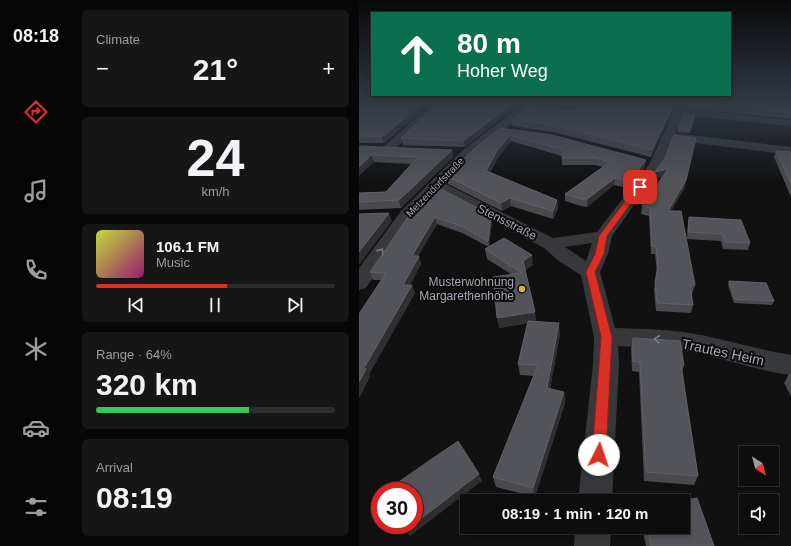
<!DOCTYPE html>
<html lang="en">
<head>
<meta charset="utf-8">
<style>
  :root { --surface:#0d0d0e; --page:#161617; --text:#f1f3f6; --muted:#9a9c9e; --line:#2d2d2e; --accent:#d93025 }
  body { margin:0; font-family:Arial,sans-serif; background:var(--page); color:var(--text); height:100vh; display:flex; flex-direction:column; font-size:15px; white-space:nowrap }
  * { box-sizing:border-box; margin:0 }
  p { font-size:13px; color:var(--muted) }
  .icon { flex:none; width:22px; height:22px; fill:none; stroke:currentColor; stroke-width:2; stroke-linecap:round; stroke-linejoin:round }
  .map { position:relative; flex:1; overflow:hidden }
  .sheet { display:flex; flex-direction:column; gap:10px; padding:10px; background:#070708; width:287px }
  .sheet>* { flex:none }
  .banner { position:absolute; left:12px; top:12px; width:360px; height:84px; border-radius:0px; box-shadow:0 2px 6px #0003,0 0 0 1px var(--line); background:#0b6e4f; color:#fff; overflow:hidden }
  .needle { width:26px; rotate:144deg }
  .controls { position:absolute; left:380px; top:446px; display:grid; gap:8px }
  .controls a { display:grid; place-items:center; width:40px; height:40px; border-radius:0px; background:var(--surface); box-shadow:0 2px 6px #0003,0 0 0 1px var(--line); font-size:20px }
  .speed { position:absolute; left:12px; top:482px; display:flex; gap:8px; font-size:20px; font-weight:700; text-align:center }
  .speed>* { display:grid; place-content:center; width:52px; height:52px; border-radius:50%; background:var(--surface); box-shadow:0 2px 6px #0003,0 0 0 1px var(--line); line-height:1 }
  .speed .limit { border:6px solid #d22; background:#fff; color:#111 }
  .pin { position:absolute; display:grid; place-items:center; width:34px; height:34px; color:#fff; margin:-17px; border-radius:8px; box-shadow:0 2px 6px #0006 }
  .me { position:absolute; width:44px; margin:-22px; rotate:4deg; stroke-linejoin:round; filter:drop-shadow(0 0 3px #0008) }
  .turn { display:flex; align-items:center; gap:14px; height:84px; padding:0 20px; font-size:18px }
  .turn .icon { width:52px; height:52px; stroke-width:2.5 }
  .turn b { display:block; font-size:28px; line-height:34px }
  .big { font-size:30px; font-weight:600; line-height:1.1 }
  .sheet .card { flex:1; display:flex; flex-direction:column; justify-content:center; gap:6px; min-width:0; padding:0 14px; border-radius:6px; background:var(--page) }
  .sheet .dial { align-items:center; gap:0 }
  .dial b { font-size:52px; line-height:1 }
  .song { display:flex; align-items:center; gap:12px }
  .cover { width:48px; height:48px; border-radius:6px; background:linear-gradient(135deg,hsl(70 70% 55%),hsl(320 70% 35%)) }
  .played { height:4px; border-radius:2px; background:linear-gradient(90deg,var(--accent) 55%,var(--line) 55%) }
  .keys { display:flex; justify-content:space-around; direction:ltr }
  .heat { display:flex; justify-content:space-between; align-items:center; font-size:22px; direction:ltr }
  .charge { height:6px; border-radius:3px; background:linear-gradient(90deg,#34c759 64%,var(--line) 0) }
  .trip { position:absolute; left:101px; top:494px; width:230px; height:40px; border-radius:0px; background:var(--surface); box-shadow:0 2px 6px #0003,0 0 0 1px var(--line); font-weight:600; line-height:40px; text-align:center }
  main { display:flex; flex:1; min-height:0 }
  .tab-bar { display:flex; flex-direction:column; width:72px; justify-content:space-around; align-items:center; background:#050506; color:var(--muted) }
  .tab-bar .icon { width:28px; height:28px }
  .tab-bar .current { color:var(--accent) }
  .tab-bar b { font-size:18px; color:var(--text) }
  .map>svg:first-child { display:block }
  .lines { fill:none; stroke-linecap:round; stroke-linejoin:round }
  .minor { fill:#37383b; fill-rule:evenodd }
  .wall { fill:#4a4a4e }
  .shaded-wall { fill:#2f2f32 }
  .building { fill:#535459; stroke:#606167 }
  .oneway { stroke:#787b82 }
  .route { fill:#d93025; stroke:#8d1f18 }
  .poi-dot { fill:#daaf40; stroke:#0c0c0d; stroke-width:1.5 }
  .labels { text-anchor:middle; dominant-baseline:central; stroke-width:4; stroke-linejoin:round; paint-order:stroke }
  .far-street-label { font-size:10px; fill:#a4a7b1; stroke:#0c0c0d }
  .street-label { font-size:12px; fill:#a4a7b1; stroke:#0c0c0d }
  .poi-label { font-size:12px; fill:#a4a7b1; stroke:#0c0c0d; text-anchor:end }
  .near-street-label { font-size:14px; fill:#a4a7b1; stroke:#0c0c0d }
</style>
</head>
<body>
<main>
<nav class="tab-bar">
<b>08:18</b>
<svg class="icon current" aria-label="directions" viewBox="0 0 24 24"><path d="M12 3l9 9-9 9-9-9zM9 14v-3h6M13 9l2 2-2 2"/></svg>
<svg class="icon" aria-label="music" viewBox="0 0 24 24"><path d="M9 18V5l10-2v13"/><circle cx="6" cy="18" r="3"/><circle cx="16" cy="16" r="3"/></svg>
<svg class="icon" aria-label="phone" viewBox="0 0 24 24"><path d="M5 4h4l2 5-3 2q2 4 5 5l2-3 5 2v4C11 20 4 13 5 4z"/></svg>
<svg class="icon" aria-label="climate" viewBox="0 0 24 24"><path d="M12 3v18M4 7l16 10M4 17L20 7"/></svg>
<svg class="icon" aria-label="car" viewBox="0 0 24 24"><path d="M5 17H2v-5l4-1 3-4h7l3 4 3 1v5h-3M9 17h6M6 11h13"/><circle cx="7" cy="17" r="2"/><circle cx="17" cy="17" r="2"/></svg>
<svg class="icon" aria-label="filters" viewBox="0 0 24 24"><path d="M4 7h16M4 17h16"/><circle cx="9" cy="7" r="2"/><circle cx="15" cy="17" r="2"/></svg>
</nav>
<section class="sheet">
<div class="card"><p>Climate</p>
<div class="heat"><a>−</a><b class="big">21°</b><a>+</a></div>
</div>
<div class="card dial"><b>24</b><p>km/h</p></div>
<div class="card">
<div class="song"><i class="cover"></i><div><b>106.1 FM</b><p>Music</p></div></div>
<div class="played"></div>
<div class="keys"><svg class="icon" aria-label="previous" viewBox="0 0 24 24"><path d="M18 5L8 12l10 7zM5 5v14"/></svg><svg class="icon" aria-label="pause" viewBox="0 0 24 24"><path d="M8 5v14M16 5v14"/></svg><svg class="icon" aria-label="next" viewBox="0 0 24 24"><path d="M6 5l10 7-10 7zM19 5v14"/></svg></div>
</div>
<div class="card"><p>Range · 64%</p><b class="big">320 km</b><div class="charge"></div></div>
<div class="card"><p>Arrival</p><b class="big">08:19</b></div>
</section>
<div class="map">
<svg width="432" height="546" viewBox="0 0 432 546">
  <rect width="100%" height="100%" fill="#111112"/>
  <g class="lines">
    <path class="minor" d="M73,104H84L33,152H25L23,149L25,146Z
      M164,104H176L114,156L87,184L194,238L238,232L291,163L318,104H328L326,109L432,120V126L324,115L316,133L432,147V155L313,140L304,164L253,236L249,254L241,272L256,328C285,329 314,329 342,335C372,341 401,350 432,355V375C401,371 372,361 342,354C315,348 286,347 259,346L260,364L253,501H219L234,364L235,337L222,275L201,262L185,248L79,192L54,217L7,288L0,290V268L42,211L104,150ZM233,243L227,261L206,247Z
      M216,527H252L251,546H215Z"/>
  </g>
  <path class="wall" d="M0,104H70L25,143H0Z
    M78,104H164L156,107L106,147L44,145L42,138Z
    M189,104H317L292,157L195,132L153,126L152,120L214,110L216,109L202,105Z
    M329,104H432V119L328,108Z
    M336,118L331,133L318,132L319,129Z
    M141,128L286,167L272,185L264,187L255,185L228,207L222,206L206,201V194L244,167L236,165H203V156L152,141L139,158L131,172L198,200L199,208L194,219L152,206L143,211L89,184L88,176Z
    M0,146L94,157L42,208L0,210V193L27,192L53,164L15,162Z
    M417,151L432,152V197L415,157Z
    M296,172L326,187L312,211L336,285L333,294H332L334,305L332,313L297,311L295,290L298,273L296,254H292L290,216L282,214L283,206L304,177L295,179Z
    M53,211L132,215L133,222L130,247L174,265L166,270L177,321L201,334L191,389L205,392L206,403L176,497L137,487L134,477L175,376L161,375L159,364L169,323L140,328L152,274L128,259L126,249L130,247L103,233L78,224L59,256L62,264L51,285H53L56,293L10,374L11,376L0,398L22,280H14L11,272Z
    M330,217L391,243L389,250L364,249L362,241L328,239L329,224Z
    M370,281L415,301L413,305L375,303L369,285Z
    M274,338L325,365L323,372L339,476L335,485L285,481L280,372L273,371L272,348Z
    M430,374H432V396L425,383Z
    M283,527H324L355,546H287Z"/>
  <path class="shaded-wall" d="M62,104H70L25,143L23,137Z
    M153,104H164L156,107L106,147L104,141Z
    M315,104H317L292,157L293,150Z
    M151,135L152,141L139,158L128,178L127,171L138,151Z
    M337,138L326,187L308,218L309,211Z
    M93,150L94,157L42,208L40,200Z
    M12,155L15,162L0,176V167Z
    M287,160L286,167L272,185L264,187V180Z
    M309,169L308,176L295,179L296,172Z
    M256,178L255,185L228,207V199Z
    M151,198L152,206L143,211L142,203Z
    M198,200L199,208L194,219V211Z
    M30,213L33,221L0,265V252Z
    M132,215L133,222L130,248L129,241Z
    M76,217L78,224L55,263L53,256Z
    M173,255L174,265L165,270L164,261Z
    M60,256L62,264L47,292L44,285Z
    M53,285L56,293L10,374L11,376L0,398V382L5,368Z
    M176,312L177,321L140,328L138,318Z
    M200,323L201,334L189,399L188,388Z
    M205,392L206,403L176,497L174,488Z
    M120,474L123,481L51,536L46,530L53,525H55V524Z"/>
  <path class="building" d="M0,104H62L23,137L0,136Z
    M78,104H153L104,141L42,138Z
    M218,104H315L293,150L195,125L152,120L171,105L214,110L220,107Z
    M352,104H432V113Z
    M325,114L336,115L331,130L319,129Z
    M141,128L193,135L287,160L273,178L264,180L256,178L228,199H222L206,194L251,162L236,158H203L205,150L151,135L138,151L127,171L198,200L194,211L151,198L142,203L88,176L114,150Z
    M315,135L337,138L327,180L309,211H322L336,285H331L334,305L298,303L296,282L299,266L297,246H293L291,208L283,206L309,169L296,172L306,158Z
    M0,146L93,150L40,200L0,202V193L27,192L59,157L12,155L0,167Z
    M417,151L432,152V183Z
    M78,187L132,215L129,241L102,226L76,217L53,256H60L44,285H53L5,368L7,369L0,382V314L27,273L11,272L53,211Z
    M30,213L0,252V214Z
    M330,217L382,220L391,243L366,242L364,234L329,232Z
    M145,238L173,255L164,261L176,312L138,318L134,277L163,273L126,249Z
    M370,281L407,283L415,301L376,299Z
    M169,321L200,323L188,388L205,392L174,488L134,477L179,365L159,364Z
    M274,338L321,341L325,365H322L339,476L287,472L281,362L274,361Z
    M99,441L120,474L55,524V491H29L28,490Z
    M338,498L355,546H292L288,527H324V501H320Z
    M44,525H53L46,530Z"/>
  <defs><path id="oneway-chevron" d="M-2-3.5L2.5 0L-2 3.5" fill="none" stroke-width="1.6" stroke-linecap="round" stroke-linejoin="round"/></defs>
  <g class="oneway">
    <use href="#oneway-chevron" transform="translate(22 251) rotate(-55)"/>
    <use href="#oneway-chevron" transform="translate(298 339) rotate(-173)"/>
  </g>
  <linearGradient id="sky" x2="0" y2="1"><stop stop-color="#09090a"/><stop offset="0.57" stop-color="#323844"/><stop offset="1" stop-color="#323844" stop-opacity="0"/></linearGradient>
  <rect width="432" height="181" fill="url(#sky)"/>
  <path class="route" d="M278,185L284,187L248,236L245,254L236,272L253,337L247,455L245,460L240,462L235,460L233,455L242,337L227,272L236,254L240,236Z"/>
  <circle class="poi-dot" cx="163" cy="289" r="4"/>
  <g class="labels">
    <g class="far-street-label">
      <text transform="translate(76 187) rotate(-46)">Metzendorfstraße</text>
    </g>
    <g class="street-label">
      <text transform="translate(148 222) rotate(27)">Stensstraße</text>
    </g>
    <g class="poi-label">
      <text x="155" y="282">Musterwohnung<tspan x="155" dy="14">Margarethenhöhe</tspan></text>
    </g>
    <g class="near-street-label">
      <text transform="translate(364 352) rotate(12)">Trautes Heim</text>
    </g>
  </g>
</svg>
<div class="controls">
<a><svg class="needle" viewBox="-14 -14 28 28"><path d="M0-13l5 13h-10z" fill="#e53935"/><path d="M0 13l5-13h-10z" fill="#9a9c9e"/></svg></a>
<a><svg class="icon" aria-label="sound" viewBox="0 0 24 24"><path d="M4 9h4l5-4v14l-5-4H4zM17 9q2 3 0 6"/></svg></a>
</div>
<div class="speed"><div class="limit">30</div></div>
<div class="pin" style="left:281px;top:187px;background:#d93025"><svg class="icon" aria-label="arrive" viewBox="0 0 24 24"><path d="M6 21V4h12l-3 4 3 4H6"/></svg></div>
<svg class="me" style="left:240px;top:455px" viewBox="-20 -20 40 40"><circle r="19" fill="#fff"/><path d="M0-13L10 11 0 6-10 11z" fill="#d93025"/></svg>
<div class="trip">08:19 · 1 min · 120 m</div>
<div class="banner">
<div class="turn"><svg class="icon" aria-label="ahead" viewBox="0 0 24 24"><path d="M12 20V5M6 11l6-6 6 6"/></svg><div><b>80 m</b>Hoher Weg</div></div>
</div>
</div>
</main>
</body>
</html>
